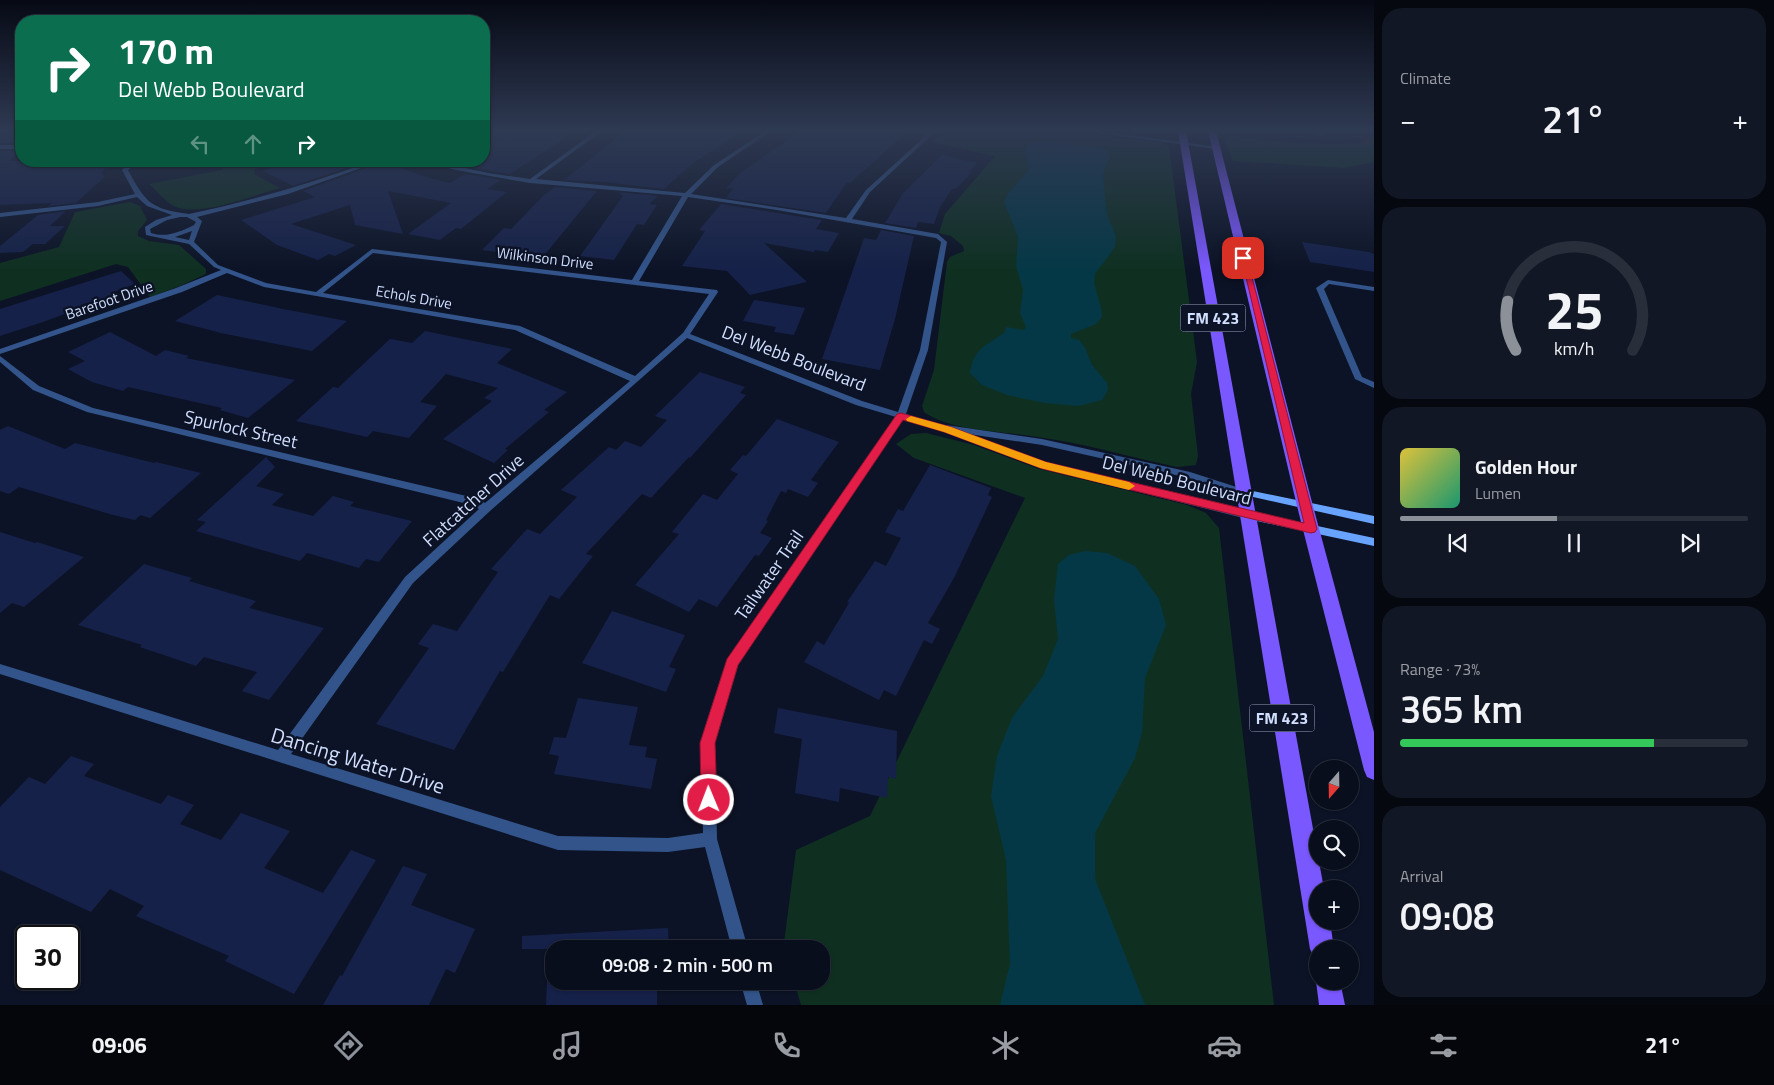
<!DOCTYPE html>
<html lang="en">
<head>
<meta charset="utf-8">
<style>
  :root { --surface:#090e1c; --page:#121725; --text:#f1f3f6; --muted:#999ca3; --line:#292e3b; --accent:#8c9099 }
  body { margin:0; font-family:"Titillium Web",sans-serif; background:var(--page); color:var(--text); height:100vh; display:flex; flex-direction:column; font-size:19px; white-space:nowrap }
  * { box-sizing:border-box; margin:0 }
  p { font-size:16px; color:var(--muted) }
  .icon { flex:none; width:28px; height:28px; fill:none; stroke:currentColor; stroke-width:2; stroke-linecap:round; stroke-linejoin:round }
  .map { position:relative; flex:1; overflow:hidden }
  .panel { display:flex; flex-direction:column; gap:8px; padding:8px; background:#05080f; width:400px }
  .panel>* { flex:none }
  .guide { position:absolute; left:15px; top:15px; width:475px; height:152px; border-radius:20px; box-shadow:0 1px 4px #0004,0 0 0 1px var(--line); background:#0b6e4f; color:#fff; overflow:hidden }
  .needle { width:32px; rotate:200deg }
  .controls { position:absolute; left:1309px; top:760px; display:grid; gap:10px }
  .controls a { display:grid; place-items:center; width:50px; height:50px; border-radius:50%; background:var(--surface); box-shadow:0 1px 4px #0004,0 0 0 1px var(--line); font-size:25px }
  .speed { position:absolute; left:15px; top:925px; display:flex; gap:10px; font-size:25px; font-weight:700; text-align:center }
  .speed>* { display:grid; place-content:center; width:65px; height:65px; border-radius:50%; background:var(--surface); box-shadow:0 1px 4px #0004,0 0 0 1px var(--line); line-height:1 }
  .speed .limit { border:2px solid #111; border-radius:8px; background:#fff; color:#111 }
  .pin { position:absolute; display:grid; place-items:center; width:42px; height:42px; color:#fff; margin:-21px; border-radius:10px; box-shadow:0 2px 8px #0006 }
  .me { position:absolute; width:55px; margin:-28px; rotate:359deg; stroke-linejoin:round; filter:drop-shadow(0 0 4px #0008) }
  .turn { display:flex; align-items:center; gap:18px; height:105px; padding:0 20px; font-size:22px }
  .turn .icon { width:65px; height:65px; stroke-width:2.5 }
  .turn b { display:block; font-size:35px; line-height:42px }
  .lanes { display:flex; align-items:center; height:48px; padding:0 20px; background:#0003; justify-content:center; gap:25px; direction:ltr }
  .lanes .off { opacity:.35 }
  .big { font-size:38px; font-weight:600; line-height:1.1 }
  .panel .tile { flex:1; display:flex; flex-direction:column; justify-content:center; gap:8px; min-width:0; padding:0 18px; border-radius:20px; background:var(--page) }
  .panel .dial { align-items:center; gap:0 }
  .dial svg { height:130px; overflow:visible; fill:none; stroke:var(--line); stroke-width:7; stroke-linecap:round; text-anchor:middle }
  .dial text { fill:var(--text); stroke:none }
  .song { display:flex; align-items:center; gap:15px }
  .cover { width:60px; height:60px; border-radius:8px; background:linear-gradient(135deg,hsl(50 70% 55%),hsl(160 70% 35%)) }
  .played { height:5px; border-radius:2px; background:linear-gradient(90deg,var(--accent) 45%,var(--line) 45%) }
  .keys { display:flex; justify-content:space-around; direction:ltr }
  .heat { display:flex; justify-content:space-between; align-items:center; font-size:28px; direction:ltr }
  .charge { height:8px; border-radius:4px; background:linear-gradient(90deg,#34c759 73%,var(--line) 0) }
  .trip { position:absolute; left:545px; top:940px; width:285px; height:50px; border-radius:20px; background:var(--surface); box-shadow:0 1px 4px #0004,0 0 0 1px var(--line); font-weight:600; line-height:50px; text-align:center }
  .tabs { display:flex; height:80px; justify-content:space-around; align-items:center; background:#04060b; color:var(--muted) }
  .tabs .icon { width:35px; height:35px }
  .tabs .on { color:var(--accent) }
  .tabs b { font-size:22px; color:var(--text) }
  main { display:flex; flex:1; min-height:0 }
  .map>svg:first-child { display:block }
  .green { fill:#0f3021 }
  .water { fill:#053846 }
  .building { fill:#162149 }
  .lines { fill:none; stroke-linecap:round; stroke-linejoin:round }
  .street { fill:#32548a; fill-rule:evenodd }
  .secondary { fill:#68a4ff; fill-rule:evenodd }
  .primary { fill:#7a58ff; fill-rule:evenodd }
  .route { fill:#e11d48; stroke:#92132f }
  .slow { fill:#f59e0b }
  .labels { text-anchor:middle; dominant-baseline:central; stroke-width:5; stroke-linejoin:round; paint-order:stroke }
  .far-street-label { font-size:15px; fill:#d1dfff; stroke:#0c1326 }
  .shield { fill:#0c1326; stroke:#96a2be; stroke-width:1 }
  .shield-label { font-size:16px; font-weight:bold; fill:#d1dfff }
  .street-label { font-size:18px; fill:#d1dfff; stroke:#0c1326 }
  .near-street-label { font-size:21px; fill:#d1dfff; stroke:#0c1326 }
</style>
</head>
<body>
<main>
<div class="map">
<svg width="1374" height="1005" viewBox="0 0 1374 1005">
  <rect width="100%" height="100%" fill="#0c1326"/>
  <path class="green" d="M943,131H1067L1160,142L1169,146L1197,362L1191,394L1198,456L1196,465L1177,467C1129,457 1080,442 1031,436C999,431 951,431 924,412L922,406L934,370L947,262L950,257L964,251L963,246L951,236L939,233L945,214L995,156L932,142Z
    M1223,134L1294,143L1337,144L1359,143L1374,136V162L1344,168L1233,161Z
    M226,161H284L255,169L254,174L280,188C254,195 201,217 176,207C166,203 157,191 149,184L222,170Z
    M130,202L140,206L147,220L138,231V236L149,241L179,245L206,269V274L180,286L150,297L128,267L116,264L0,301V263L59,247L75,212Z
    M926,433L974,445L1039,469L1187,505L1206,513L1219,528L1274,1005H801L794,981H821V949H786L784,943L796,850L870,816L1025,498L914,458L896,444L911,434Z"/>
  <path class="water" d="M1040,141L1102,148L1108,152L1110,158L1103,173L1105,197L1107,214L1116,236L1115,247L1095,274L1094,283L1101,308L1102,317L1096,324L1071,334V338L1079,340L1085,348L1092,365L1107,383L1108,390L1102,400L1078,406L1045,403L1007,395L982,385L970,373C974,347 987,346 1005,332L1006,327L1024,330L1026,327L1020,313L1023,290L1016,266L1018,237L1004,202L1008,193L1029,170L1025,150L1029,144Z
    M1085,551L1107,553L1135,566L1159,599L1166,625L1145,678L1142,732L1135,758L1095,833V879L1145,1005H1000L1010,964L1006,860L991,796L997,756L1012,718L1043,676L1058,639L1054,600L1058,564L1069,555Z"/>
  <path class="building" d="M0,131H21V143H0Z
    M484,131H575L510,174L474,168L484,162Z
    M626,131H743L693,163L664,189L604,182L564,180Z
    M801,131H908L850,183L847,182L826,213L726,198L733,189L726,188L740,173Z
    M0,151H21L8,161H112L101,173L104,177L76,203L49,206L52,203L0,205Z
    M942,155L977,163L969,172H972L959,186L955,189H952L940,207L934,224L918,222L916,228L885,223L903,193Z
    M293,161H366L293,186L263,171Z
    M383,162L429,178L450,183L465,174L501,180L487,189L507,192L461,229L456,228L440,240L408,234L451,203L388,191L403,234L355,225L350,205L291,224L356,245L335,256L329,254L318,260L277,245L241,220L315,197L303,191Z
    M555,187L597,191L542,258L482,250L504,228L511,229L544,195Z
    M618,192L658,196L649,204L657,205L644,225L637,224L614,260L580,256L623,196Z
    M721,204L822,220L816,229L839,233L828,252L815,250L814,252L764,243L807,282L750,295L727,271L682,266L705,231L699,230Z
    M66,211L50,226H65L45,244H33L23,252L0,253V246L38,215Z
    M881,230L914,236L895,319L880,370L822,359L864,238L876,240Z
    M1302,242L1369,252L1374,254V272L1310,262Z
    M121,271L135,284L111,293L118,300L100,306L97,302L43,322L0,336V309Z
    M217,295L283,309L347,321L312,351L221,333L175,321Z
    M754,300L805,308L794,335L774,332L776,327L743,321Z
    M425,331L512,349L497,363L567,392L544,410L549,412L505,449L508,450L494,463L443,439L492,401L484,398L498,388L446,374L420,402L437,406L409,438L373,431L367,437L296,421L333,387L338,388L390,339L412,343Z
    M110,332L156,356L165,350L189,356L186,358L295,380L248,418L220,410L222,408L128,387L123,391L92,382L68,369L85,361L68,352Z
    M700,372L745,387L740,393L746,395L690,458L689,457L651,498L642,494L586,554L593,556L559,599L550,595L503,672L500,671L454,750L376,724L429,648L418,644L433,624L457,631L498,572L491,569L527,529L540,534L577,497L561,490L609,447L616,450L625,441L641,447L667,420L655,416Z
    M777,419L839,442L811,480L818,483L808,497L788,489L786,493L781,491L766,520L768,521L760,533L772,538L759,556L755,555L717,607L699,599L689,612L635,585L679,534L672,532L703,494L717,500L738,474L730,470L743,455L746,456Z
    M8,426L65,449L75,443L154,463L156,462L201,473L150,518L140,515L135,520L113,515L19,487L9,494L0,491V430Z
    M266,457L275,467L256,486L284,494L272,505L313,516L333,496L354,502L350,506L412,521L379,562L366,559L359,568L307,553L300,561L196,531L206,522L197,520Z
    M930,465L991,488L988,495L992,497L954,578L928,623L940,629L932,644L924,640L896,696L884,690L879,700L804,662L817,641L824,645L849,603L847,602L875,561L886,566L901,538L885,532L898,509L903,511Z
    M0,532L35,543L37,542L84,557L24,607L12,603L0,613Z
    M144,564L192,578L189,581L256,601L249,608L324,628L269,700L242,691L257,672L204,657L196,666L140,647L142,645L78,625Z
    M612,611L685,635L669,667L676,669L666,692L582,663Z
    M578,698L638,707L629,745L647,747L645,757L657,759L651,789L554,774L559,756L549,754L554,737L566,738Z
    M778,708L897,731L896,779L888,777L887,798L840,788L839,802L795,793L802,739L774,733Z
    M71,756L94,764L84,776L161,804L168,795L194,805L180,824L221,840L241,813L290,831L264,868L323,893L351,850L376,860L294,994L225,961L229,956L136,916L144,906L110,889L91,912L0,870V807L29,777L45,784Z
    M403,866L427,874L411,905L475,929L455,973L446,969L429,1005H323L340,975L342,976Z
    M668,928L669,949H522V936Z
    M547,981H657V1005H546Z"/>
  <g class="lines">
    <path class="street" d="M596,131H602L536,179L685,193L714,165L766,131H771L718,167L691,194L846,218L866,190L931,131H936L870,192L852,219L938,234L947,242L928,350L906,414L939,424L1042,439L1190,472L1246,490L1248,492L1243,495L1189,478L1042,445L969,434L1045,462L1251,512L1252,515L1247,519L1040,467L959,437L957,435L959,433L938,430L903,419L738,665L715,743L717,839L748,949H732L705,847L668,852L558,850L0,674V664L278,750L405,577L479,509L472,505L87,412L33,390L0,362V356L39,386L93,408L475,498L485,503L630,381L515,330L264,287L227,273L182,292L0,354V349L176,288L221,270L214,267L189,244L146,235L145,227L156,220L172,215L147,206L137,197L98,206L0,217V213L98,202L135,194L122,170L132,161H138L128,170C146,204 152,209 189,214C252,201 312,183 372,161H381L288,194L197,217L202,221L194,242L218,265L266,283L316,292L372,249L632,280L682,196L530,183L456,170L422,161H433L488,173L530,179ZM688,197L777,210L936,238L941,242L920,350L898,412L862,401L690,334L718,292L717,290L639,281ZM180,217H187L196,222L194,225C180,232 166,238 151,233L150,229L167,220ZM192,231L189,240L175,237ZM373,253L709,294L683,333L635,376L520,326L323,293ZM687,338L856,405L896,417L726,663L701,743L703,833L668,838L558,836L291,754L413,583L490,511Z
      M1084,131H1096L1219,147L1216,149Z
      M1317,131H1321L1325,135L1320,136Z
      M0,145H21V149H0Z
      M1328,280L1374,287V291L1329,284L1324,289L1362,377L1374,382V388L1355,379L1316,288Z
      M740,981H756L763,1005H747Z"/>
    <path class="secondary" d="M1243,489L1374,516V524L1240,494L1238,492Z
      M1247,511L1374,538V546L1243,518L1242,515Z"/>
    <path class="primary" d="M1178,131H1186L1324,889H1318V921H1330L1334,949H1318V959L1314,957L1310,949Z
      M1208,131H1216L1313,506L1374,732V780L1367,777L1364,770L1297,506Z
      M1318,977V981H1340L1345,1005H1319L1316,981Z"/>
  </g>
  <linearGradient id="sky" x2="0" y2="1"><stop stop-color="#070a15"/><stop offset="0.48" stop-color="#2e3952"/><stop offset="1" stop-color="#2e3952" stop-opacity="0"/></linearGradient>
  <rect width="1374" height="271" fill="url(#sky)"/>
  <path class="route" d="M1241,256L1247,258L1317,529L1315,532L1311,533L1043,469L944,432L903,420L738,665L715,743L717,800L715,806L709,808L704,806L701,800L700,743L727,659L897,414L901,413L951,427L1046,462L1304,523Z"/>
  <path class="slow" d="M911,416L951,427L1046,462L1129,482L1135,486L1129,490L1040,468L944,432L907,421L906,419Z"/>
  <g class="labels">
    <g class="far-street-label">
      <text transform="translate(545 258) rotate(7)">Wilkinson Drive</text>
      <text transform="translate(414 297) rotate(10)">Echols Drive</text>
      <text transform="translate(109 300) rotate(-19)">Barefoot Drive</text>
    </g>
    <g class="shield">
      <rect x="1180.5" y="304.5" width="65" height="27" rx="4"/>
      <rect x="1249.5" y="704.5" width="65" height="27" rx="4"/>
    </g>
    <g class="shield-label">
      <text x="1213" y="318">FM 423</text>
      <text x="1282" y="718">FM 423</text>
    </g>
    <g class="street-label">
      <text transform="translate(794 358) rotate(21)">Del Webb Boulevard</text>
      <text transform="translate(241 429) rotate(13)">Spurlock Street</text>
      <text transform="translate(1177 480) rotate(14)">Del Webb Boulevard</text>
      <text transform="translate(473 500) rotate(-42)">Flatcatcher Drive</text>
      <text transform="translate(769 575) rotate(-55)">Tailwater Trail</text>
    </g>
    <g class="near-street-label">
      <text transform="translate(358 760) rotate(17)">Dancing Water Drive</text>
    </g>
  </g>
</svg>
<div class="controls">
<a><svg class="needle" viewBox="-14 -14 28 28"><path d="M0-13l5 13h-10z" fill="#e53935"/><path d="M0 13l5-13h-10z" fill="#999ca3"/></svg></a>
<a><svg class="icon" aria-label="search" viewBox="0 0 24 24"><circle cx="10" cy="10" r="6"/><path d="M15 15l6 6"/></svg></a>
<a>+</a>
<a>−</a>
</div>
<div class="speed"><div class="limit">30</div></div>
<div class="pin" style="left:1243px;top:258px;background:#d93025"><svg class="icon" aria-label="arrive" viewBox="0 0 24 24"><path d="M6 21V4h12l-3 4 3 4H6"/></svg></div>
<svg class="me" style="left:709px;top:800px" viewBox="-20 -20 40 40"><circle r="17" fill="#e11d48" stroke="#fff" stroke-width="3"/><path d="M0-11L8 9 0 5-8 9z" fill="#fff"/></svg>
<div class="trip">09:08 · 2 min · 500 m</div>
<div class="guide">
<div class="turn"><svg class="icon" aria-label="right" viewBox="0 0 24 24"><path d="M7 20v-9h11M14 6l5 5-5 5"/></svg><div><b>170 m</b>Del Webb Boulevard</div></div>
<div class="lanes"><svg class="icon off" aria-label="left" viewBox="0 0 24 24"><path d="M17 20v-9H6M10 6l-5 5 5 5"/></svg><svg class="icon off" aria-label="ahead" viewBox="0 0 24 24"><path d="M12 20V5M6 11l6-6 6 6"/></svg><svg class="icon" aria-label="right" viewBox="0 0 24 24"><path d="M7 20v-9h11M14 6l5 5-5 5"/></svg></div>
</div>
</div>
<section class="panel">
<div class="tile"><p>Climate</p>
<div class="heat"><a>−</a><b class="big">21°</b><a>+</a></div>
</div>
<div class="tile dial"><svg viewBox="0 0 100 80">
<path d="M14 69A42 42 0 1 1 86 69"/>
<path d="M14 69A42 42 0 0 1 9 39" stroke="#8c9099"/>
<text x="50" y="56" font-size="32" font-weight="700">25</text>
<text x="50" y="72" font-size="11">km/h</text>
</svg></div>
<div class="tile">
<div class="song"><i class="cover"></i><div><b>Golden Hour</b><p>Lumen</p></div></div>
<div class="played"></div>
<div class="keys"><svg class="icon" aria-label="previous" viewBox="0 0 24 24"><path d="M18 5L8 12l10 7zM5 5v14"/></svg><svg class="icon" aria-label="pause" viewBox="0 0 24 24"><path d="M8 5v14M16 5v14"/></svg><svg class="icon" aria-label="next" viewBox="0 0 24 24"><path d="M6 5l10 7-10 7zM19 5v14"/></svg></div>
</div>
<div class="tile"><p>Range · 73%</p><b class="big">365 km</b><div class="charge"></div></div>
<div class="tile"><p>Arrival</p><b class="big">09:08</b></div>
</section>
</main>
<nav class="tabs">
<b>09:06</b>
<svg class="icon on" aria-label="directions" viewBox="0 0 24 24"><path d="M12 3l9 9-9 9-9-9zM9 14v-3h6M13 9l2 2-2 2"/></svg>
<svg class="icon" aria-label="music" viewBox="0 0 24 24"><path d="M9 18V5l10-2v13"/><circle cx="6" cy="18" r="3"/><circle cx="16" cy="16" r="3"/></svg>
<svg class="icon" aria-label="phone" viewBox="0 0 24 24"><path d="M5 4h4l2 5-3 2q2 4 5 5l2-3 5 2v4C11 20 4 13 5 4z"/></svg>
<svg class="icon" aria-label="climate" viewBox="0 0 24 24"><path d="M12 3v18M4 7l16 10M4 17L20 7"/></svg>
<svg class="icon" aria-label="car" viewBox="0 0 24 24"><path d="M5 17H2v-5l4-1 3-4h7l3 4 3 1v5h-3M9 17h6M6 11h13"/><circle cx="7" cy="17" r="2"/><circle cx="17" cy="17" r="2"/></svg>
<svg class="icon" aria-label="filters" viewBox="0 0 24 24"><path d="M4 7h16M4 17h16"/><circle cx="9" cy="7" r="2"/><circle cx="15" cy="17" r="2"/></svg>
<b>21°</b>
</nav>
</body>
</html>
